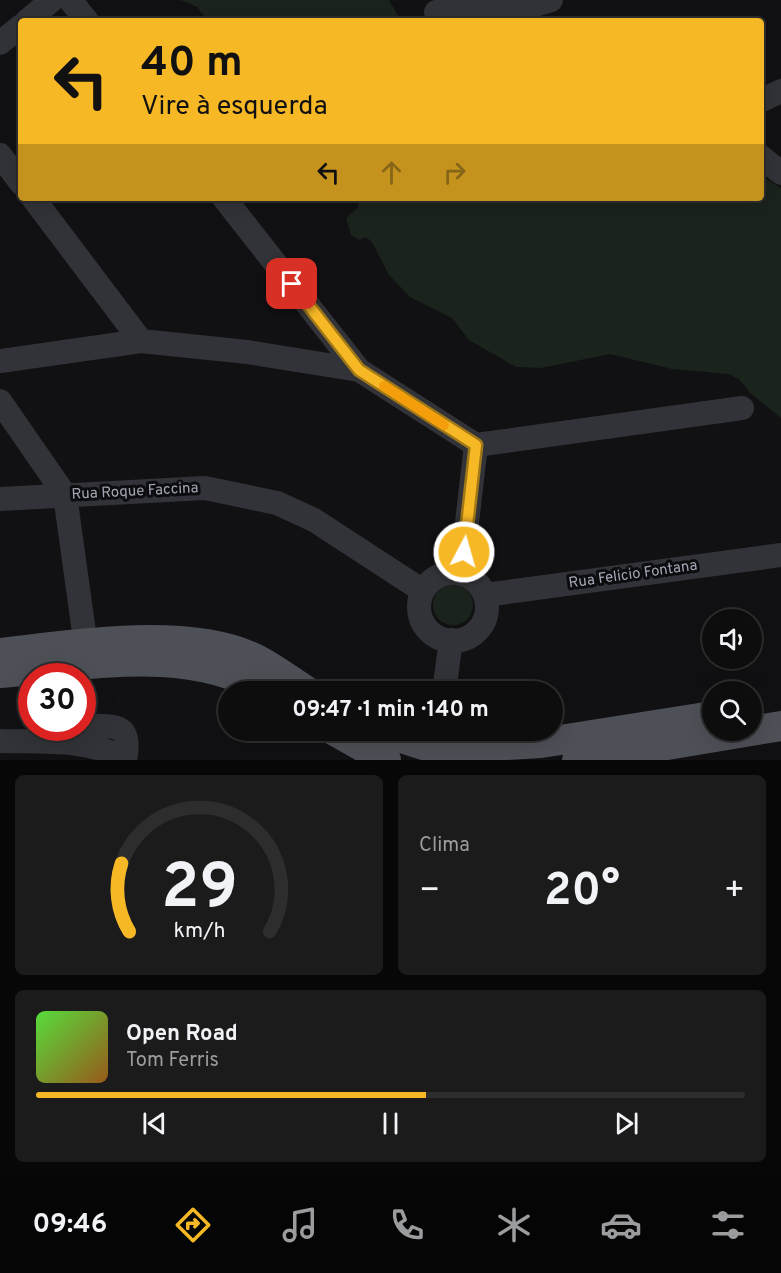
<!DOCTYPE html>
<html lang="pt">
<head>
<meta charset="utf-8">
<style>
  :root { --surface:#0d0d0e; --page:#1b1b1c; --text:#f1f3f6; --muted:#9a9c9e; --line:#2d2d2e; --accent:#f7b825 }
  body { margin:0; font-family:Overpass,sans-serif; background:var(--page); color:var(--text); height:100vh; display:flex; flex-direction:column; font-size:22px; white-space:nowrap }
  * { box-sizing:border-box; margin:0 }
  p { font-size:20px; color:var(--muted) }
  .icon { flex:none; width:33px; height:33px; fill:none; stroke:currentColor; stroke-width:2; stroke-linecap:round; stroke-linejoin:round }
  .map { position:relative; height:760px; overflow:hidden }
  .panel { display:flex; flex-direction:column; gap:15px; padding:15px; background:#070708; flex:1 }
  .panel>* { flex:none }
  .top-card { position:absolute; left:18px; top:18px; width:746px; height:183px; border-radius:6px; box-shadow:0 6px 24px #0002,0 0 0 2px var(--line); background:#f7b825; color:#111; overflow:hidden }
  .controls { position:absolute; left:702px; top:609px; display:grid; gap:12px }
  .controls a { display:grid; place-items:center; width:60px; height:60px; border-radius:50%; background:var(--surface); box-shadow:0 6px 24px #0002,0 0 0 2px var(--line); font-size:30px }
  .speed { position:absolute; left:18px; top:663px; display:flex; gap:12px; font-size:30px; font-weight:700; text-align:center }
  .speed>* { display:grid; place-content:center; width:78px; height:78px; border-radius:50%; background:var(--surface); box-shadow:0 6px 24px #0002,0 0 0 2px var(--line); line-height:1 }
  .speed .limit { border:9px solid #d22; background:#fff; color:#111 }
  .pin { position:absolute; display:grid; place-items:center; width:51px; height:51px; color:#fff; margin:-26px; border-radius:12px; box-shadow:0 3px 9px #0006 }
  .me { position:absolute; width:66px; margin:-33px; rotate:6deg; stroke-linejoin:round; filter:drop-shadow(0 0 4px #0008) }
  .turn { display:flex; align-items:center; gap:21px; height:126px; padding:0 24px; font-size:27px }
  .turn .icon { width:78px; height:78px; stroke-width:2.5 }
  .turn b { display:block; font-size:42px; line-height:51px }
  .lanes { display:flex; align-items:center; height:57px; padding:0 24px; background:#0003; justify-content:center; gap:30px; direction:ltr }
  .lanes .off { opacity:.35 }
  .big { font-size:45px; font-weight:700; line-height:1.1 }
  .panel .card { flex:1; display:flex; flex-direction:column; justify-content:center; gap:9px; min-width:0; padding:0 21px; border-radius:9px; background:var(--page) }
  .panel .dial { align-items:center; gap:0 }
  .dial svg { height:156px; overflow:visible; fill:none; stroke:var(--line); stroke-width:7; stroke-linecap:round; text-anchor:middle }
  .dial text { fill:var(--text); stroke:none }
  .song { display:flex; align-items:center; gap:18px }
  .cover { width:72px; height:72px; border-radius:9px; background:linear-gradient(135deg,hsl(110 70% 55%),hsl(30 70% 35%)) }
  .played { height:6px; border-radius:3px; background:linear-gradient(90deg,var(--accent) 55%,var(--line) 55%) }
  .keys { display:flex; justify-content:space-around; direction:ltr }
  .heat { display:flex; justify-content:space-between; align-items:center; font-size:33px; direction:ltr }
  .panel .tiles { flex:1; display:grid; gap:15px; grid-template-columns:1fr 1fr }
  .card:last-child { grid-column:span 2 }
  .trip { position:absolute; left:218px; top:681px; width:345px; height:60px; border-radius:30px; background:var(--surface); box-shadow:0 6px 24px #0002,0 0 0 2px var(--line); font-weight:700; line-height:60px; text-align:center }
  .dock { display:flex; height:96px; justify-content:space-around; align-items:center; background:#050506; color:var(--muted) }
  .dock .icon { width:42px; height:42px }
  .dock .on { color:var(--accent) }
  .dock b { font-size:27px; color:var(--text) }
  .map>svg:first-child { display:block }
  .green { fill:#1b231d }
  .lines { fill:none; stroke-linecap:round; stroke-linejoin:round }
  .minor { stroke:#323338; stroke-width:24 }
  .major { stroke:#4e5057; stroke-width:30 }
  .route-casing { stroke:#a17818; stroke-width:15 }
  .route { stroke:#f7b825; stroke-width:10 }
  .slow { stroke:#f59e0b; stroke-width:10 }
  .labels { text-anchor:middle; dominant-baseline:central; stroke-width:6; stroke-linejoin:round; paint-order:stroke }
  .street-label { font-size:15px; fill:#a2a7b4; stroke:#0c0c0e }
</style>
</head>
<body>
<div class="map">
<svg width="781" height="760" viewBox="0 0 781 760">
  <rect width="100%" height="100%" fill="#111113"/>
  <path class="green" d="M181,0H389L398,16L397,21H208L197,7Z
    M761,176L781,188V418L750,393L739,379L728,374L672,369L610,354L541,368L516,367L469,340L452,318L410,297L389,275L372,242L366,237L359,240L351,235L346,218L358,207V198H760Z
    M433 605a20 20 0 1 1 40 0a20 20 0 1 1-40 0Z"/>
  <g class="lines">
    <path class="minor" d="M70,0L87,21
      M436,12L535,5L551,0
      M27,21L52,0
      M0,43L21,26
      M760,101L781,91
      M0,155L21,183
      M760,156L781,173
      M33,198L141,341
      M224,198L359,370
      M0,361L141,341L247,352L359,370L476,445L742,408
      M0,401L65,495L88,661
      M0,499L205,488L277,503L314,520L423,591
      M419 607a34 34 0 1 1 68 0a34 34 0 1 1-68 0Z
      M461,574L476,445
      M485,595L781,555
      M444,692L451,640
      M82,726C113,726 133,721 125,760
      M0,741C43,742 87,738 125,759"/>
    <path class="major" d="M0,653C71,645 192,625 258,660C275,669 291,681 308,692
      M0,673C90,666 187,643 268,692
      M333,730L386,760
      M376,730L436,749L541,743L712,716
      M577,760L781,726"/>
  </g>
  <g class="lines">
    <defs>
      <path id="route" d="M292,284L359,370L476,445L464,552"/>
    </defs>
    <use href="#route" class="route-casing"/>
    <use href="#route" class="route"/>
    <path class="slow" d="M384,386L444,425"/>
  </g>
  <g class="labels">
    <g class="street-label">
      <text transform="translate(135 492) rotate(-3)">Rua Roque Faccina</text>
      <text transform="translate(633 575) rotate(-8)">Rua Felicio Fontana</text>
    </g>
  </g>
</svg>
<div class="controls">
<a><svg class="icon" aria-label="sound" viewBox="0 0 24 24"><path d="M4 9h4l5-4v14l-5-4H4zM17 9q2 3 0 6"/></svg></a>
<a><svg class="icon" aria-label="search" viewBox="0 0 24 24"><circle cx="10" cy="10" r="6"/><path d="M15 15l6 6"/></svg></a>
</div>
<div class="speed"><div class="limit">30</div></div>
<div class="pin" style="left:292px;top:284px;background:#d93025"><svg class="icon" aria-label="arrive" viewBox="0 0 24 24"><path d="M6 21V4h12l-3 4 3 4H6"/></svg></div>
<svg class="me" style="left:464px;top:552px" viewBox="-20 -20 40 40"><circle r="17" fill="#f7b825" stroke="#fff" stroke-width="3"/><path d="M0-11L8 9 0 5-8 9z" fill="#fff"/></svg>
<div class="trip">09:47 · 1 min · 140 m</div>
<div class="top-card">
<div class="turn"><svg class="icon" aria-label="left" viewBox="0 0 24 24"><path d="M17 20v-9H6M10 6l-5 5 5 5"/></svg><div><b>40 m</b>Vire à esquerda</div></div>
<div class="lanes"><svg class="icon" aria-label="left" viewBox="0 0 24 24"><path d="M17 20v-9H6M10 6l-5 5 5 5"/></svg><svg class="icon off" aria-label="ahead" viewBox="0 0 24 24"><path d="M12 20V5M6 11l6-6 6 6"/></svg><svg class="icon off" aria-label="right" viewBox="0 0 24 24"><path d="M7 20v-9h11M14 6l5 5-5 5"/></svg></div>
</div>
</div>
<section class="panel">
<div class="tiles">
<div class="card dial"><svg viewBox="0 0 100 80">
<path d="M14 69A42 42 0 1 1 86 69"/>
<path d="M14 69A42 42 0 0 1 10 34" stroke="#f7b825"/>
<text x="50" y="56" font-size="32" font-weight="700">29</text>
<text x="50" y="72" font-size="11">km/h</text>
</svg></div>
<div class="card"><p>Clima</p>
<div class="heat"><a>−</a><b class="big">20°</b><a>+</a></div>
</div>
<div class="card">
<div class="song"><i class="cover"></i><div><b>Open Road</b><p>Tom Ferris</p></div></div>
<div class="played"></div>
<div class="keys"><svg class="icon" aria-label="previous" viewBox="0 0 24 24"><path d="M18 5L8 12l10 7zM5 5v14"/></svg><svg class="icon" aria-label="pause" viewBox="0 0 24 24"><path d="M8 5v14M16 5v14"/></svg><svg class="icon" aria-label="next" viewBox="0 0 24 24"><path d="M6 5l10 7-10 7zM19 5v14"/></svg></div>
</div>
</div>
</section>
<nav class="dock">
<b>09:46</b>
<svg class="icon on" aria-label="directions" viewBox="0 0 24 24"><path d="M12 3l9 9-9 9-9-9zM9 14v-3h6M13 9l2 2-2 2"/></svg>
<svg class="icon" aria-label="music" viewBox="0 0 24 24"><path d="M9 18V5l10-2v13"/><circle cx="6" cy="18" r="3"/><circle cx="16" cy="16" r="3"/></svg>
<svg class="icon" aria-label="phone" viewBox="0 0 24 24"><path d="M5 4h4l2 5-3 2q2 4 5 5l2-3 5 2v4C11 20 4 13 5 4z"/></svg>
<svg class="icon" aria-label="climate" viewBox="0 0 24 24"><path d="M12 3v18M4 7l16 10M4 17L20 7"/></svg>
<svg class="icon" aria-label="car" viewBox="0 0 24 24"><path d="M5 17H2v-5l4-1 3-4h7l3 4 3 1v5h-3M9 17h6M6 11h13"/><circle cx="7" cy="17" r="2"/><circle cx="17" cy="17" r="2"/></svg>
<svg class="icon" aria-label="filters" viewBox="0 0 24 24"><path d="M4 7h16M4 17h16"/><circle cx="9" cy="7" r="2"/><circle cx="15" cy="17" r="2"/></svg>
</nav>
</body>
</html>
